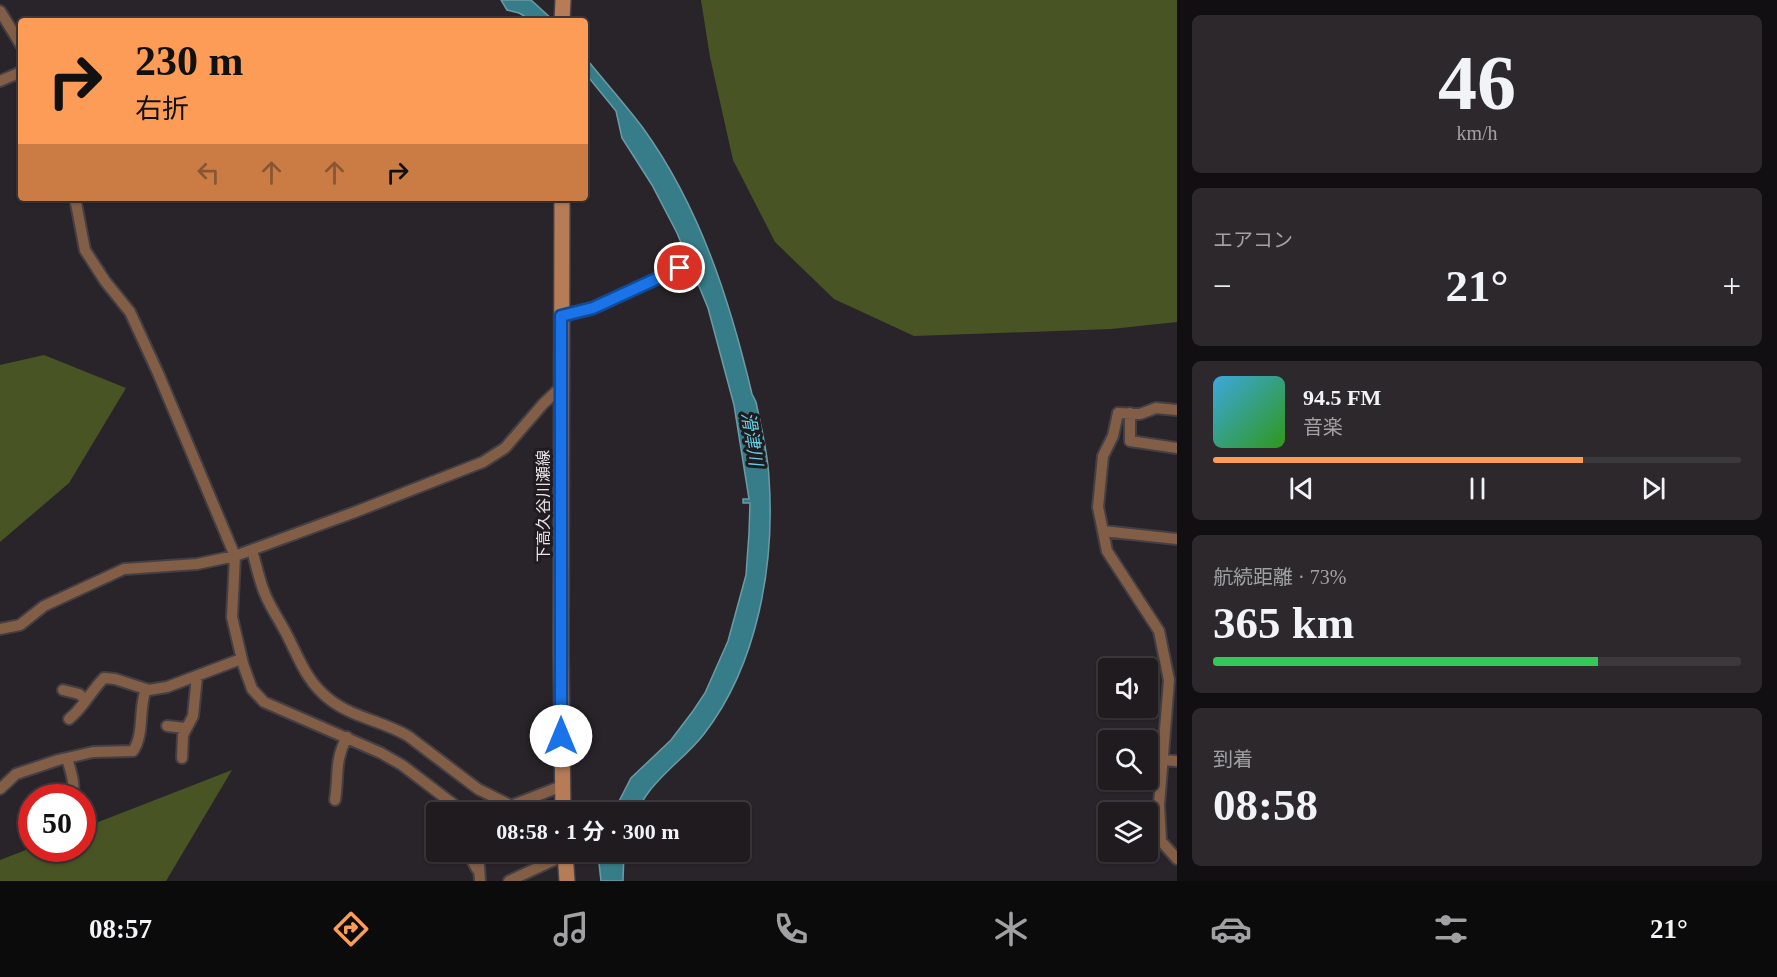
<!DOCTYPE html>
<html lang="ja">
<head>
<meta charset="utf-8">
<style>
  :root { --surface:#1f1b1f; --page:#2c282c; --text:#f1f3f6; --muted:#a1a1a4; --line:#3c393d; --accent:#fd9c56 }
  body { margin:0; font-family:"Times New Roman","Noto Sans JP",serif; background:var(--page); color:var(--text); height:100vh; display:flex; flex-direction:column; font-size:22px; white-space:nowrap }
  * { box-sizing:border-box; margin:0 }
  p { font-size:20px; color:var(--muted) }
  .icon { flex:none; width:33px; height:33px; fill:none; stroke:currentColor; stroke-width:2; stroke-linecap:round; stroke-linejoin:round }
  .map { position:relative; flex:1; overflow:hidden }
  .details { display:flex; flex-direction:column; gap:15px; padding:15px; background:#110f11; width:600px }
  .details>* { flex:none }
  .guide { position:absolute; left:18px; top:18px; width:570px; height:183px; border-radius:6px; box-shadow:0 2px 4px #0004,0 0 0 2px var(--line); background:#fd9c56; color:#111; overflow:hidden }
  .fabs { position:absolute; left:1098px; top:658px; display:grid; gap:12px }
  .fabs a { display:grid; place-items:center; width:60px; height:60px; border-radius:6px; background:var(--surface); box-shadow:0 2px 4px #0004,0 0 0 2px var(--line); font-size:30px }
  .speed { position:absolute; left:18px; top:784px; display:flex; gap:12px; font-size:30px; font-weight:700; text-align:center }
  .speed>* { display:grid; place-content:center; width:78px; height:78px; border-radius:50%; background:var(--surface); box-shadow:0 2px 4px #0004,0 0 0 2px var(--line); line-height:1 }
  .speed .limit { border:9px solid #d22; background:#fff; color:#111 }
  .pin { position:absolute; display:grid; place-items:center; width:51px; height:51px; color:#fff; margin:-26px; border:3px solid #fff; border-radius:50%; box-shadow:0 2px 6px #0007 }
  .me { position:absolute; width:66px; margin:-33px; rotate:0deg; stroke-linejoin:round; filter:drop-shadow(0 0 4px #0008) }
  .turn { display:flex; align-items:center; gap:21px; height:126px; padding:0 18px; font-size:27px }
  .turn .icon { width:78px; height:78px; stroke-width:2.5 }
  .turn b { display:block; font-size:42px; line-height:51px }
  .lanes { display:flex; align-items:center; height:57px; padding:0 18px; background:#0003; justify-content:center; gap:30px; direction:ltr }
  .lanes .off { opacity:.35 }
  .big { font-size:45px; font-weight:700; line-height:1.1 }
  .details .tile { flex:1; display:flex; flex-direction:column; justify-content:center; gap:9px; min-width:0; padding:0 21px; border-radius:9px; background:var(--page) }
  .details .dial { align-items:center; gap:0 }
  .dial b { font-size:78px; line-height:1 }
  .song { display:flex; align-items:center; gap:18px }
  .cover { width:72px; height:72px; border-radius:9px; background:linear-gradient(135deg,hsl(200 70% 55%),hsl(110 70% 35%)) }
  .played { height:6px; border-radius:3px; background:linear-gradient(90deg,var(--accent) 70%,var(--line) 70%) }
  .keys { display:flex; justify-content:space-around; direction:ltr }
  .heat { display:flex; justify-content:space-between; align-items:center; font-size:33px; direction:ltr }
  .charge { height:9px; border-radius:4px; background:linear-gradient(90deg,#34c759 73%,var(--line) 0) }
  .trip { position:absolute; left:426px; top:802px; width:324px; height:60px; border-radius:6px; background:var(--surface); box-shadow:0 2px 4px #0004,0 0 0 2px var(--line); font-weight:700; line-height:60px; text-align:center }
  .tab-bar { display:flex; height:96px; justify-content:space-around; align-items:center; background:#0c0b0c; color:var(--muted) }
  .tab-bar .icon { width:42px; height:42px }
  .tab-bar .selected { color:var(--accent) }
  .tab-bar b { font-size:27px; color:var(--text) }
  main { display:flex; flex:1; min-height:0 }
  .map>svg:first-child { display:block }
  .forest { fill:#495425 }
  .water { fill:#377c89; stroke:#6c9ba5; stroke-width:1.5 }
  .lines { fill:none; stroke-linecap:round; stroke-linejoin:round }
  .minor-casing { stroke:#443f44; stroke-width:14 }
  .secondary-casing { stroke:#443f44; stroke-width:18 }
  .minor { stroke:#825e46; stroke-width:10 }
  .secondary { stroke:#b67c56; stroke-width:15 }
  .route-casing { stroke:#114b97; stroke-width:15 }
  .route { stroke:#1a73e8; stroke-width:10 }
  .labels { text-anchor:middle; dominant-baseline:central; stroke-width:6; stroke-linejoin:round; paint-order:stroke }
  .street-label { font-size:16px; fill:#e7e4e7; stroke:#1f1b1f }
  .water-label { font-size:18px; font-style:italic; fill:#65d0e4; stroke:#1f1b1f }
</style>
</head>
<body>
<main>
<div class="map">
<svg width="1177" height="881" viewBox="0 0 1177 881">
  <rect width="100%" height="100%" fill="#292429"/>
  <path class="forest" d="M701,0H1177V322L1111,329L914,336L834,299L775,242L733,160L710,57Z
    M44,355L126,388L69,483L0,542V365Z
    M232,770L166,881H0V860L31,848L82,849L83,828Z"/>
  <path class="water" d="M501,0H531L554,21H533L519,13L507,10Z
    M585,57C604,81 625,104 643,128C700,207 730,301 752,394L756,402C761,427 768,453 769,478C775,564 758,664 704,734C688,755 664,771 648,793C643,799 640,806 637,813H613L631,778L671,740L693,711L705,693L728,641L746,575L749,533L750,503H743V499H749L734,405L708,308L677,233L652,185L622,138L616,111L585,73Z
    M601,852H624L623,881H601L599,863Z"/>
  <g class="lines">
    <defs>
      <path id="minor" d="M0,11L21,45
        M0,81L21,72
        M75,198L85,250L105,281L130,312L158,373L235,556L232,617L243,664L252,689L264,702L381,753L402,765L465,813
        M561,316L593,308L680,268
        M1177,410L1156,408L1140,414L1118,413L1113,436L1103,456L1098,507L1107,551L1159,631L1169,680L1159,805L1161,841L1177,859
        M1130,413V441L1177,448
        M1103,531L1177,539
        M252,550C256,564 259,580 265,594C271,609 282,624 289,639C300,661 308,683 329,699C353,718 383,721 408,736L478,789L512,806
        M0,629L20,625L44,606L124,569L197,564L235,556L355,512L483,462L505,448L543,404L561,387
        M63,690L79,694L85,699
        M69,719C83,708 91,691 104,678L115,679L149,690L167,687L241,659
        M167,726L185,728
        M67,758C70,770 77,786 71,798
        M182,758L183,735L193,716L197,676
        M1162,760L1177,761
        M0,789L16,774L58,760L93,752L133,751C145,733 138,709 146,689
        M335,800C339,775 334,761 347,737
        M492,813L562,786
        M463,852L472,860L477,869
        M478,852L480,881
        M509,881L565,855"/>
      <path id="secondary" d="M562,21L563,0
        M562,198L561,651L563,813
        M565,852L567,881"/>
    </defs>
    <use href="#minor" class="minor-casing"/>
    <use href="#secondary" class="secondary-casing"/>
    <use href="#minor" class="minor"/>
    <use href="#secondary" class="secondary"/>
  </g>
  <g class="lines">
    <defs>
      <path id="route" d="M561,736V316L593,308L680,268"/>
    </defs>
    <use href="#route" class="route-casing"/>
    <use href="#route" class="route"/>
  </g>
  <g class="labels">
    <g class="street-label">
      <text transform="translate(543 506) rotate(-90)">下高久谷川瀬線</text>
    </g>
    <g class="water-label">
      <text transform="translate(752 439) rotate(81)">滑津川</text>
    </g>
  </g>
</svg>
<div class="fabs">
<a><svg class="icon" aria-label="sound" viewBox="0 0 24 24"><path d="M4 9h4l5-4v14l-5-4H4zM17 9q2 3 0 6"/></svg></a>
<a><svg class="icon" aria-label="search" viewBox="0 0 24 24"><circle cx="10" cy="10" r="6"/><path d="M15 15l6 6"/></svg></a>
<a><svg class="icon" aria-label="layers" viewBox="0 0 24 24"><path d="M12 4l9 5-9 5-9-5zM3 14l9 5 9-5"/></svg></a>
</div>
<div class="speed"><div class="limit">50</div></div>
<div class="pin" style="left:680px;top:268px;background:#d93025"><svg class="icon" aria-label="arrive" viewBox="0 0 24 24"><path d="M6 21V4h12l-3 4 3 4H6"/></svg></div>
<svg class="me" style="left:561px;top:736px" viewBox="-20 -20 40 40"><circle r="19" fill="#fff"/><path d="M0-13L10 11 0 6-10 11z" fill="#1a73e8"/></svg>
<div class="trip">08:58 · 1 分 · 300 m</div>
<div class="guide">
<div class="turn"><svg class="icon" aria-label="right" viewBox="0 0 24 24"><path d="M7 20v-9h11M14 6l5 5-5 5"/></svg><div><b>230 m</b>右折</div></div>
<div class="lanes"><svg class="icon off" aria-label="left" viewBox="0 0 24 24"><path d="M17 20v-9H6M10 6l-5 5 5 5"/></svg><svg class="icon off" aria-label="ahead" viewBox="0 0 24 24"><path d="M12 20V5M6 11l6-6 6 6"/></svg><svg class="icon off" aria-label="ahead" viewBox="0 0 24 24"><path d="M12 20V5M6 11l6-6 6 6"/></svg><svg class="icon" aria-label="right" viewBox="0 0 24 24"><path d="M7 20v-9h11M14 6l5 5-5 5"/></svg></div>
</div>
</div>
<section class="details">
<div class="tile dial"><b>46</b><p>km/h</p></div>
<div class="tile"><p>エアコン</p>
<div class="heat"><a>−</a><b class="big">21°</b><a>+</a></div>
</div>
<div class="tile">
<div class="song"><i class="cover"></i><div><b>94.5 FM</b><p>音楽</p></div></div>
<div class="played"></div>
<div class="keys"><svg class="icon" aria-label="previous" viewBox="0 0 24 24"><path d="M18 5L8 12l10 7zM5 5v14"/></svg><svg class="icon" aria-label="pause" viewBox="0 0 24 24"><path d="M8 5v14M16 5v14"/></svg><svg class="icon" aria-label="next" viewBox="0 0 24 24"><path d="M6 5l10 7-10 7zM19 5v14"/></svg></div>
</div>
<div class="tile"><p>航続距離 · 73%</p><b class="big">365 km</b><div class="charge"></div></div>
<div class="tile"><p>到着</p><b class="big">08:58</b></div>
</section>
</main>
<nav class="tab-bar">
<b>08:57</b>
<svg class="icon selected" aria-label="directions" viewBox="0 0 24 24"><path d="M12 3l9 9-9 9-9-9zM9 14v-3h6M13 9l2 2-2 2"/></svg>
<svg class="icon" aria-label="music" viewBox="0 0 24 24"><path d="M9 18V5l10-2v13"/><circle cx="6" cy="18" r="3"/><circle cx="16" cy="16" r="3"/></svg>
<svg class="icon" aria-label="phone" viewBox="0 0 24 24"><path d="M5 4h4l2 5-3 2q2 4 5 5l2-3 5 2v4C11 20 4 13 5 4z"/></svg>
<svg class="icon" aria-label="climate" viewBox="0 0 24 24"><path d="M12 3v18M4 7l16 10M4 17L20 7"/></svg>
<svg class="icon" aria-label="car" viewBox="0 0 24 24"><path d="M5 17H2v-5l4-1 3-4h7l3 4 3 1v5h-3M9 17h6M6 11h13"/><circle cx="7" cy="17" r="2"/><circle cx="17" cy="17" r="2"/></svg>
<svg class="icon" aria-label="filters" viewBox="0 0 24 24"><path d="M4 7h16M4 17h16"/><circle cx="9" cy="7" r="2"/><circle cx="15" cy="17" r="2"/></svg>
<b>21°</b>
</nav>
</body>
</html>
